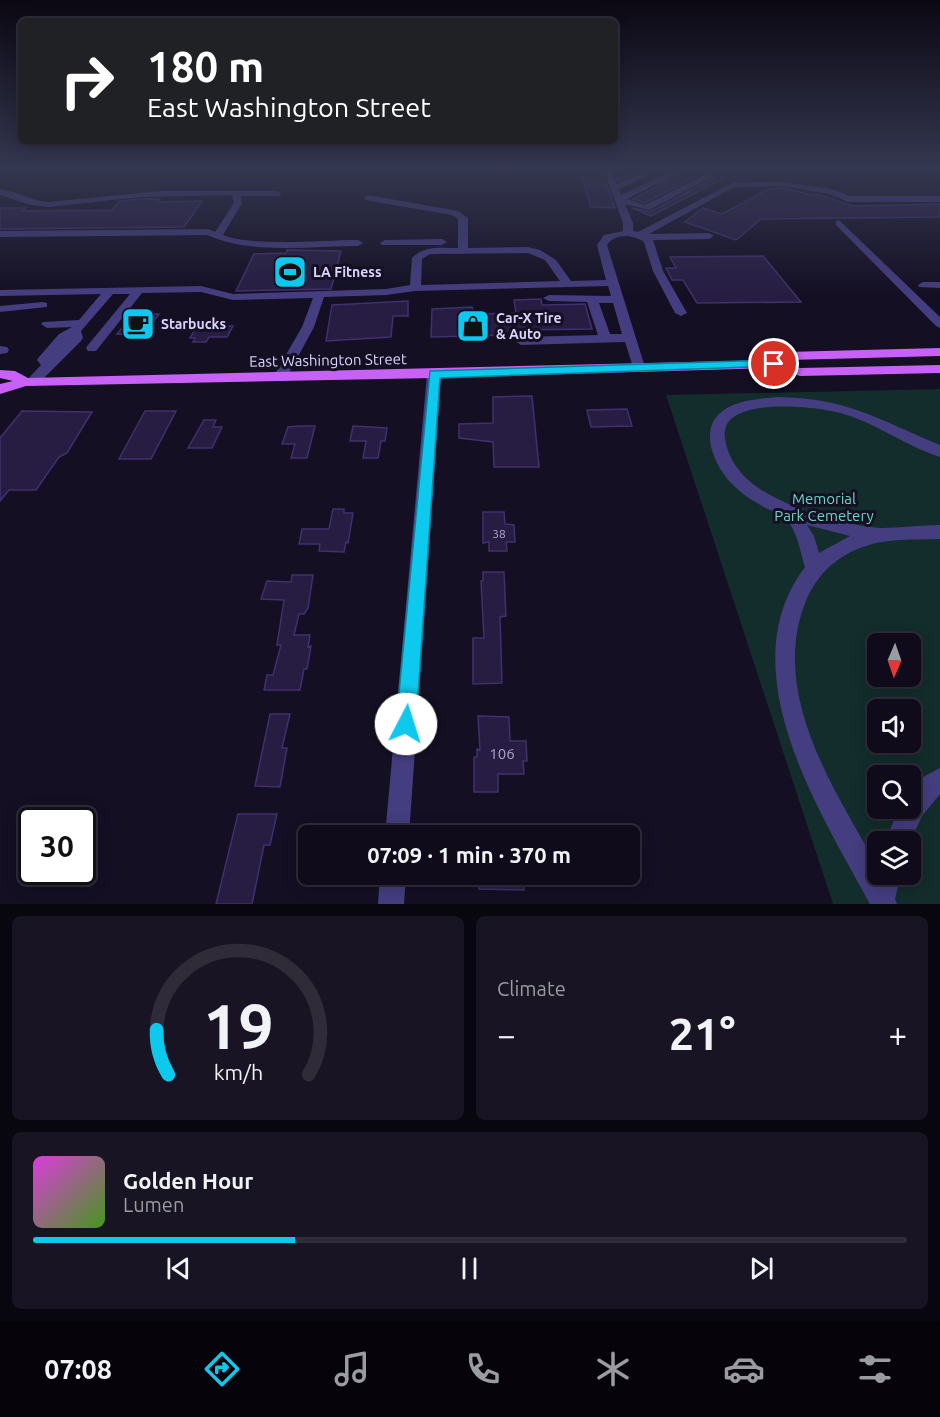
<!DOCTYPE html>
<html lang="en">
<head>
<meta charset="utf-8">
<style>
  :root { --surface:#0f0b1a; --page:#181423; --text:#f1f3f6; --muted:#9b9ba2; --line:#2f2b39; --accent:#0ec9ee }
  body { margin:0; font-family:Ubuntu,sans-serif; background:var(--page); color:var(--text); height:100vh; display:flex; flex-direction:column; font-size:22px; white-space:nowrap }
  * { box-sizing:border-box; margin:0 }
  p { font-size:20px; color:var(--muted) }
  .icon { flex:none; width:33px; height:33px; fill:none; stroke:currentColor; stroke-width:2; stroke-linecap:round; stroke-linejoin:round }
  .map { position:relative; height:904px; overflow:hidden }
  .side { display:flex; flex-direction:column; gap:12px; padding:12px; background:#08060e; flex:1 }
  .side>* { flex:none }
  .guide { position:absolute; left:18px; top:18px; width:600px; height:126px; border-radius:9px; box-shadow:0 3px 15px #0003,0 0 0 2px var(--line); background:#202124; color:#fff; overflow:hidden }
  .needle { width:39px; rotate:182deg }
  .tools { position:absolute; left:867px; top:633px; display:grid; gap:12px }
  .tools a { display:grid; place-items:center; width:54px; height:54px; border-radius:9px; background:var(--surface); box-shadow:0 3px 15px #0003,0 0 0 2px var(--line); font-size:30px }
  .speed { position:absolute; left:18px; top:807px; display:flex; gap:12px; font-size:30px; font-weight:700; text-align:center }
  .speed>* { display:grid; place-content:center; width:78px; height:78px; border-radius:50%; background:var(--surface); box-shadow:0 3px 15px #0003,0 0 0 2px var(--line); line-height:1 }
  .speed .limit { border:3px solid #111; border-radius:9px; background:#fff; color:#111 }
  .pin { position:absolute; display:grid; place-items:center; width:51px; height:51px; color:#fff; margin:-26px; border:3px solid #fff; border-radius:50%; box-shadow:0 2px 6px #0007 }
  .me { position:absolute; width:66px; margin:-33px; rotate:5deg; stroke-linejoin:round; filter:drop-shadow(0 0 4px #0008) }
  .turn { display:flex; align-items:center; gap:21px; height:126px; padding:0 30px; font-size:27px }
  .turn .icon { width:78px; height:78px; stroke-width:2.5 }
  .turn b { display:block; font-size:42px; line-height:51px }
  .big { font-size:45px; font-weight:700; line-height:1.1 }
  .side .widget { flex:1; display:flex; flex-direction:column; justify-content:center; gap:9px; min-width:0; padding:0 21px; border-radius:9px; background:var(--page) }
  .side .dial { align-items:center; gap:0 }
  .dial svg { height:156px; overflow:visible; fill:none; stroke:var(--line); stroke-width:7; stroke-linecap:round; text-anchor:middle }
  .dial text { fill:var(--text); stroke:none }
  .song { display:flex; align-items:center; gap:18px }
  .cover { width:72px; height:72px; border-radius:9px; background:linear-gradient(135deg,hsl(300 70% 55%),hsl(100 70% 35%)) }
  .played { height:6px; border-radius:3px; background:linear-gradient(90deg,var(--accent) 30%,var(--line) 30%) }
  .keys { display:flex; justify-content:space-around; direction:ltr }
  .heat { display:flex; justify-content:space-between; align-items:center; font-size:33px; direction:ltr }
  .side .tiles { flex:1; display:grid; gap:12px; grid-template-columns:1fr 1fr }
  .widget:last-child { grid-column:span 2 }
  .trip { position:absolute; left:298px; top:825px; width:342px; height:60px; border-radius:9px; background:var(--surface); box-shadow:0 3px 15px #0003,0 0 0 2px var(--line); font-weight:700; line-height:60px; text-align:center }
  .menu { display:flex; height:96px; justify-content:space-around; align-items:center; background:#06040a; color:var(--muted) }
  .menu .icon { width:42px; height:42px }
  .menu .on { color:var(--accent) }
  .menu b { font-size:27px; color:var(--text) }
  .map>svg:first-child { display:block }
  .green { fill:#132c2c; fill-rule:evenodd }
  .building { fill:#271d43; stroke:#40306d; stroke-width:1.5 }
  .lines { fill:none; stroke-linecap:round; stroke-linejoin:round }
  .path { stroke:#36adae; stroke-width:1.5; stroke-dasharray:1.5 3; stroke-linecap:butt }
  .minor { fill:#443d7f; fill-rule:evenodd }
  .major { fill:#c862f6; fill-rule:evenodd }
  .route { fill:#0ec9ee; stroke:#09839b; stroke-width:1.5 }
  .labels { text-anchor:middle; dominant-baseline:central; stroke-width:6; stroke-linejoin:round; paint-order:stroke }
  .number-label { font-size:12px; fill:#aea6ce }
  .far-poi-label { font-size:14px; font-weight:bold; fill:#dbd4fc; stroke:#140f23; text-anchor:start }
  .street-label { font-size:15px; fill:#dbd4fc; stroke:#140f23 }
  .park-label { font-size:15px; fill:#64d8c3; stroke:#140f23 }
  .near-number-label { font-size:15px; fill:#aea6ce }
</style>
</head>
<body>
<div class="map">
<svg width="940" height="904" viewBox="0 0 940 904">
  <rect width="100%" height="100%" fill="#140f23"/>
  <path class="green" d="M940,389V904H833L666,395ZM878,644H910V676H878ZM878,710H910V742H878ZM878,776H910V808H878ZM878,842H910V874H878Z"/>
  <path class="building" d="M579,168H607L603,174L615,208L591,207Z
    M623,168H646L618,181L616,175Z
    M691,168H696L700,174L645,203L633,199Z
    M709,168H717L724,178L651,216L632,208L650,212L714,178L715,175Z
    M783,188L812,195H820L853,206L940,204V217L761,219L736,240L685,222L703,208L722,214L769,189Z
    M140,199H160L158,202L202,201L184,227L0,229V208H26L22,211L112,210L120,201Z
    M287,250L341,251L331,289L236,291L254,254L286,253Z
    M763,256L801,302L697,303L683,280H672L666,268H676L670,257Z
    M541,299L542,305L585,304L592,329L513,330L514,335L431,337L432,309L472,307L474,314L516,313L514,300Z
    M408,301V316H393L391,337L326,341L332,305Z
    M134,314H159L143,335L117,334Z
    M197,326H233L227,337H209L206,342H193L195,338H190Z
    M532,396L539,467H494L493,442L459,438V424L493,423V397Z
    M627,409L632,426L591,427L587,410Z
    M22,411L92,412L67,453L59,457L36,490H9L0,501V438Z
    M145,411H176L151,459H119Z
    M204,420H216L213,427H222L212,448H188Z
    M299,426H315L307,458H291L295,444H282L288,427Z
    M353,426L387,428L385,441H381L378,458H363L366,441H350Z
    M333,509H344V513H353L348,543L346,542L344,552L319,551L320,544H299L302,529H329Z
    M483,512H504L505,524L514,525L515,542H506L507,551H489V542L483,543Z
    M483,572H504L506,616L500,617L502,683L473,684V638H484L481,581H483Z
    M292,575H313L308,608L304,614H299L294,635H310L308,647L311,646L307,669H304L300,690H264L267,675H273L281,645H277L284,600L261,599L267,581L291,582Z
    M270,714H290L282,748H287L280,787L255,786Z
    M478,716L509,717L510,741H526L527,761H523L524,774H498V792H474V757H477V749L480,750Z
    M238,814H277L270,845H264L252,904H216Z
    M475,824L559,825L560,836H475Z
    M479,874H523L524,890L479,889Z"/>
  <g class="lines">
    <path class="path" d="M0,170L135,168"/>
    <path class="minor" d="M611,168H620L613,174L617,184L652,168H663L619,189L621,195L678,168H689L627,199L645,205L704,175L698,168H706L713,176L649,210L625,204L633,223V231L638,232L732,183L783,182L832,189L849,196H940V202H848L830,194L783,186L734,187L649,234L709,233L714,236L709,239L653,240L663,271L687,313L681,316L675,313L653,271L644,242C634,234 614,233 607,245L645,367L639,371L633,367L625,342L521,345L515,341L521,337L598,335L587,302L549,301L543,298L549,295L611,296L608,286L415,291L386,295L324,297L314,327L287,377L280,381L273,377L302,327L313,298L233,300L201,292L142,293L96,351H88L86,348L88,345L130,294H113L81,331L83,338L81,341L37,385L32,386L25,382L41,365L37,360L39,357L59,334L72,327L47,328L41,324L43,322L79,320L101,294L0,296V290L201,286L233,294L386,289L410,285L412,258C424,245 441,248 458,248V219L452,215L365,200L364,198L368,195L458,211L468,218V248L528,247L540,250L556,260L571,281L606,280L597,245L604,235L623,231V223L605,173ZM528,253L545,260L560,281L421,285L422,259L430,254ZM599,303H613L622,334H610Z
      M0,189C17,191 31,201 49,202L160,191H277L281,194L280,196H241L242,203L223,235C252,247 324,240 358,240L363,243L358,246C308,246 253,255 207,235L0,237V231L208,229L215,232L234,203L232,195L140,197L49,207L31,205L0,195Z
      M839,220L940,317V328L936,326L836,225V221Z
      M385,240L442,239L447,242L442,245H382L380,243Z
      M923,282H940V288L919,287L918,285Z
      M43,302L47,303V307L0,312V306Z
      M0,346L7,347L9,350L7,353L0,354Z
      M434,370L441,374L409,836H385L427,374Z
      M777,397C848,398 877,419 940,445V457C902,445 870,418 831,411C806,406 748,401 729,421C725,426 724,432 725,438C729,467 751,486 776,498C800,511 854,527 881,528C900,528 921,525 940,525V539C915,540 887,538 863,547C834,557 814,578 804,606C771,696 835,791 878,867V874H901L895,899L897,904H870C819,810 728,669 805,567C800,551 797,528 783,516C778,512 768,510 762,506C751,500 741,493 732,484C716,468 699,433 719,414C734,400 758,399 777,397ZM807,525L850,536L819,553L814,536Z
      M940,768V794L922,816L910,842H885L899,808H910V791L923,777Z
      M380,874H406L404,904H378Z"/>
    <path class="major" d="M940,348V356L789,360L784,363L800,368L940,365V373L800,376L773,368L434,378L26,386L0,394V384L13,381L0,378V370L15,371L28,378L771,360L786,352Z"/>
  </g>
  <linearGradient id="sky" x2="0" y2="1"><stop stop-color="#0b0813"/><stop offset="0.57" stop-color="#343750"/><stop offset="1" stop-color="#343750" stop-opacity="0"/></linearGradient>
  <rect width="940" height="295" fill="url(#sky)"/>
  <path class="route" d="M774,360L780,364L778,366L440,378L416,724L413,731L406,734L399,731L396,724L430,371Z"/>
  <defs>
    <symbol id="stadium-square" viewBox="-11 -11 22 22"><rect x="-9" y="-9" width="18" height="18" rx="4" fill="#0ec9ee" stroke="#140f23"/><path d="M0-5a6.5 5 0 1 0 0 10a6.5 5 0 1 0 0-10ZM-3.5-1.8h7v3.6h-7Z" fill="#111"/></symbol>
    <symbol id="cafe-square" viewBox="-11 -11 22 22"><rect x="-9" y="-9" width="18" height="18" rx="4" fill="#0ec9ee" stroke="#140f23"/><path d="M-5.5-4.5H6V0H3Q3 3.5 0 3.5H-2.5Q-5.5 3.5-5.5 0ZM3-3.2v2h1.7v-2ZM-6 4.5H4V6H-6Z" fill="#111"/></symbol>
    <symbol id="shop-square" viewBox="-11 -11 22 22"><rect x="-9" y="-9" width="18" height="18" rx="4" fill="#0ec9ee" stroke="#140f23"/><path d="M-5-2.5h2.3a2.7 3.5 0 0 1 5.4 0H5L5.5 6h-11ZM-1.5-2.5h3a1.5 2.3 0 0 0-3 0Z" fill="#111"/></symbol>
  </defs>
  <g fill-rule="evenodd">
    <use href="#stadium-square" x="271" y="253" width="38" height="38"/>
    <use href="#cafe-square" x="119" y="305" width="38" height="38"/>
    <use href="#shop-square" x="454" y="307" width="38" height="38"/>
  </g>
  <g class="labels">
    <g class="number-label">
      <text x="499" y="533">38</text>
    </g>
    <g class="far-poi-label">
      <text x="313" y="272">LA Fitness</text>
      <text x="496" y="318">Car-X Tire<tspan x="496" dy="16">&amp; Auto</tspan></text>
      <text x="161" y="324">Starbucks</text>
    </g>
    <g class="street-label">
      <text transform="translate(328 360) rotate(-1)">East Washington Street</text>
    </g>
    <g class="park-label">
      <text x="824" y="498">Memorial<tspan x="824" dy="17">Park Cemetery</tspan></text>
    </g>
    <g class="near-number-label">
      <text x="502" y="753">106</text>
    </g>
  </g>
</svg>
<div class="tools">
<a><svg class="needle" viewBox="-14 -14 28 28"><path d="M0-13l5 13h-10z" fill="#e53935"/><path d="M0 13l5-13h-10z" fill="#9b9ba2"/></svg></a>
<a><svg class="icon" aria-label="sound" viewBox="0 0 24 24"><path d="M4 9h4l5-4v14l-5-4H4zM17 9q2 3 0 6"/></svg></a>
<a><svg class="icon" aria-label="search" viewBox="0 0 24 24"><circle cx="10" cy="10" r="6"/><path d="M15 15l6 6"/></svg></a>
<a><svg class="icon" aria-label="layers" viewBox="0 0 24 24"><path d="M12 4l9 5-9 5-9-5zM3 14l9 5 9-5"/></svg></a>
</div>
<div class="speed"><div class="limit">30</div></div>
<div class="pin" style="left:774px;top:364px;background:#d93025"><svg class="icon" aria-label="arrive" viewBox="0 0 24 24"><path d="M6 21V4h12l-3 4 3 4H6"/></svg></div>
<svg class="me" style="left:406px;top:724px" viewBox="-20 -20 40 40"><circle r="19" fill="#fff"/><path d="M0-13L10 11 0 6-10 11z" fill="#0ec9ee"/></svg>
<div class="trip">07:09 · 1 min · 370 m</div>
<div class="guide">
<div class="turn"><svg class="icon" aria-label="right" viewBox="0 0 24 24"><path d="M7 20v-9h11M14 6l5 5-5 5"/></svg><div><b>180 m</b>East Washington Street</div></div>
</div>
</div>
<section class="side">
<div class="tiles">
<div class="widget dial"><svg viewBox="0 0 100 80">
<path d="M14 69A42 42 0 1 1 86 69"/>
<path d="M14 69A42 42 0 0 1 8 46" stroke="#0ec9ee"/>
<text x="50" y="56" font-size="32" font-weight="700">19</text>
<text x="50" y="72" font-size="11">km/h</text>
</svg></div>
<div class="widget"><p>Climate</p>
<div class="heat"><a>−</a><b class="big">21°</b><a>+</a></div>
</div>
<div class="widget">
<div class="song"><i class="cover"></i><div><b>Golden Hour</b><p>Lumen</p></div></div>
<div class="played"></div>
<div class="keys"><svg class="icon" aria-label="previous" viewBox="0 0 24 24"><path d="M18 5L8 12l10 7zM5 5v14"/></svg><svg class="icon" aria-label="pause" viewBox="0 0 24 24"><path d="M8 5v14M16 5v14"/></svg><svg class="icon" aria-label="next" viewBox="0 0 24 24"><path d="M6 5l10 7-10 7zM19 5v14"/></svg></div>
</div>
</div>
</section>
<nav class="menu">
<b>07:08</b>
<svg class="icon on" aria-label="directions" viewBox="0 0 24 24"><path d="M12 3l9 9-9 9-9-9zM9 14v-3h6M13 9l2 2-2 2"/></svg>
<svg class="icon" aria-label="music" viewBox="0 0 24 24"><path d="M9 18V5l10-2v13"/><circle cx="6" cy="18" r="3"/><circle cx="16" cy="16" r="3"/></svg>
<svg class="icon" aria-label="phone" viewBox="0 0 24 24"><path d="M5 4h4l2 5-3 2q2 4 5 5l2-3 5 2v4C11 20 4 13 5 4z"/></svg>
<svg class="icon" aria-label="climate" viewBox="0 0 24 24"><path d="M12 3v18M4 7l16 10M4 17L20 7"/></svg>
<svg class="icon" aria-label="car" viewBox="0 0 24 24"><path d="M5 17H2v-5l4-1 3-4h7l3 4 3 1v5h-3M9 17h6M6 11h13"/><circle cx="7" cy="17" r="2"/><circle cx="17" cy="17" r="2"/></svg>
<svg class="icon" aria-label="filters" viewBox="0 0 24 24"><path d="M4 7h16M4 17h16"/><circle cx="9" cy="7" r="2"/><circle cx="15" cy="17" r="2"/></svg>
</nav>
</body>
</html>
